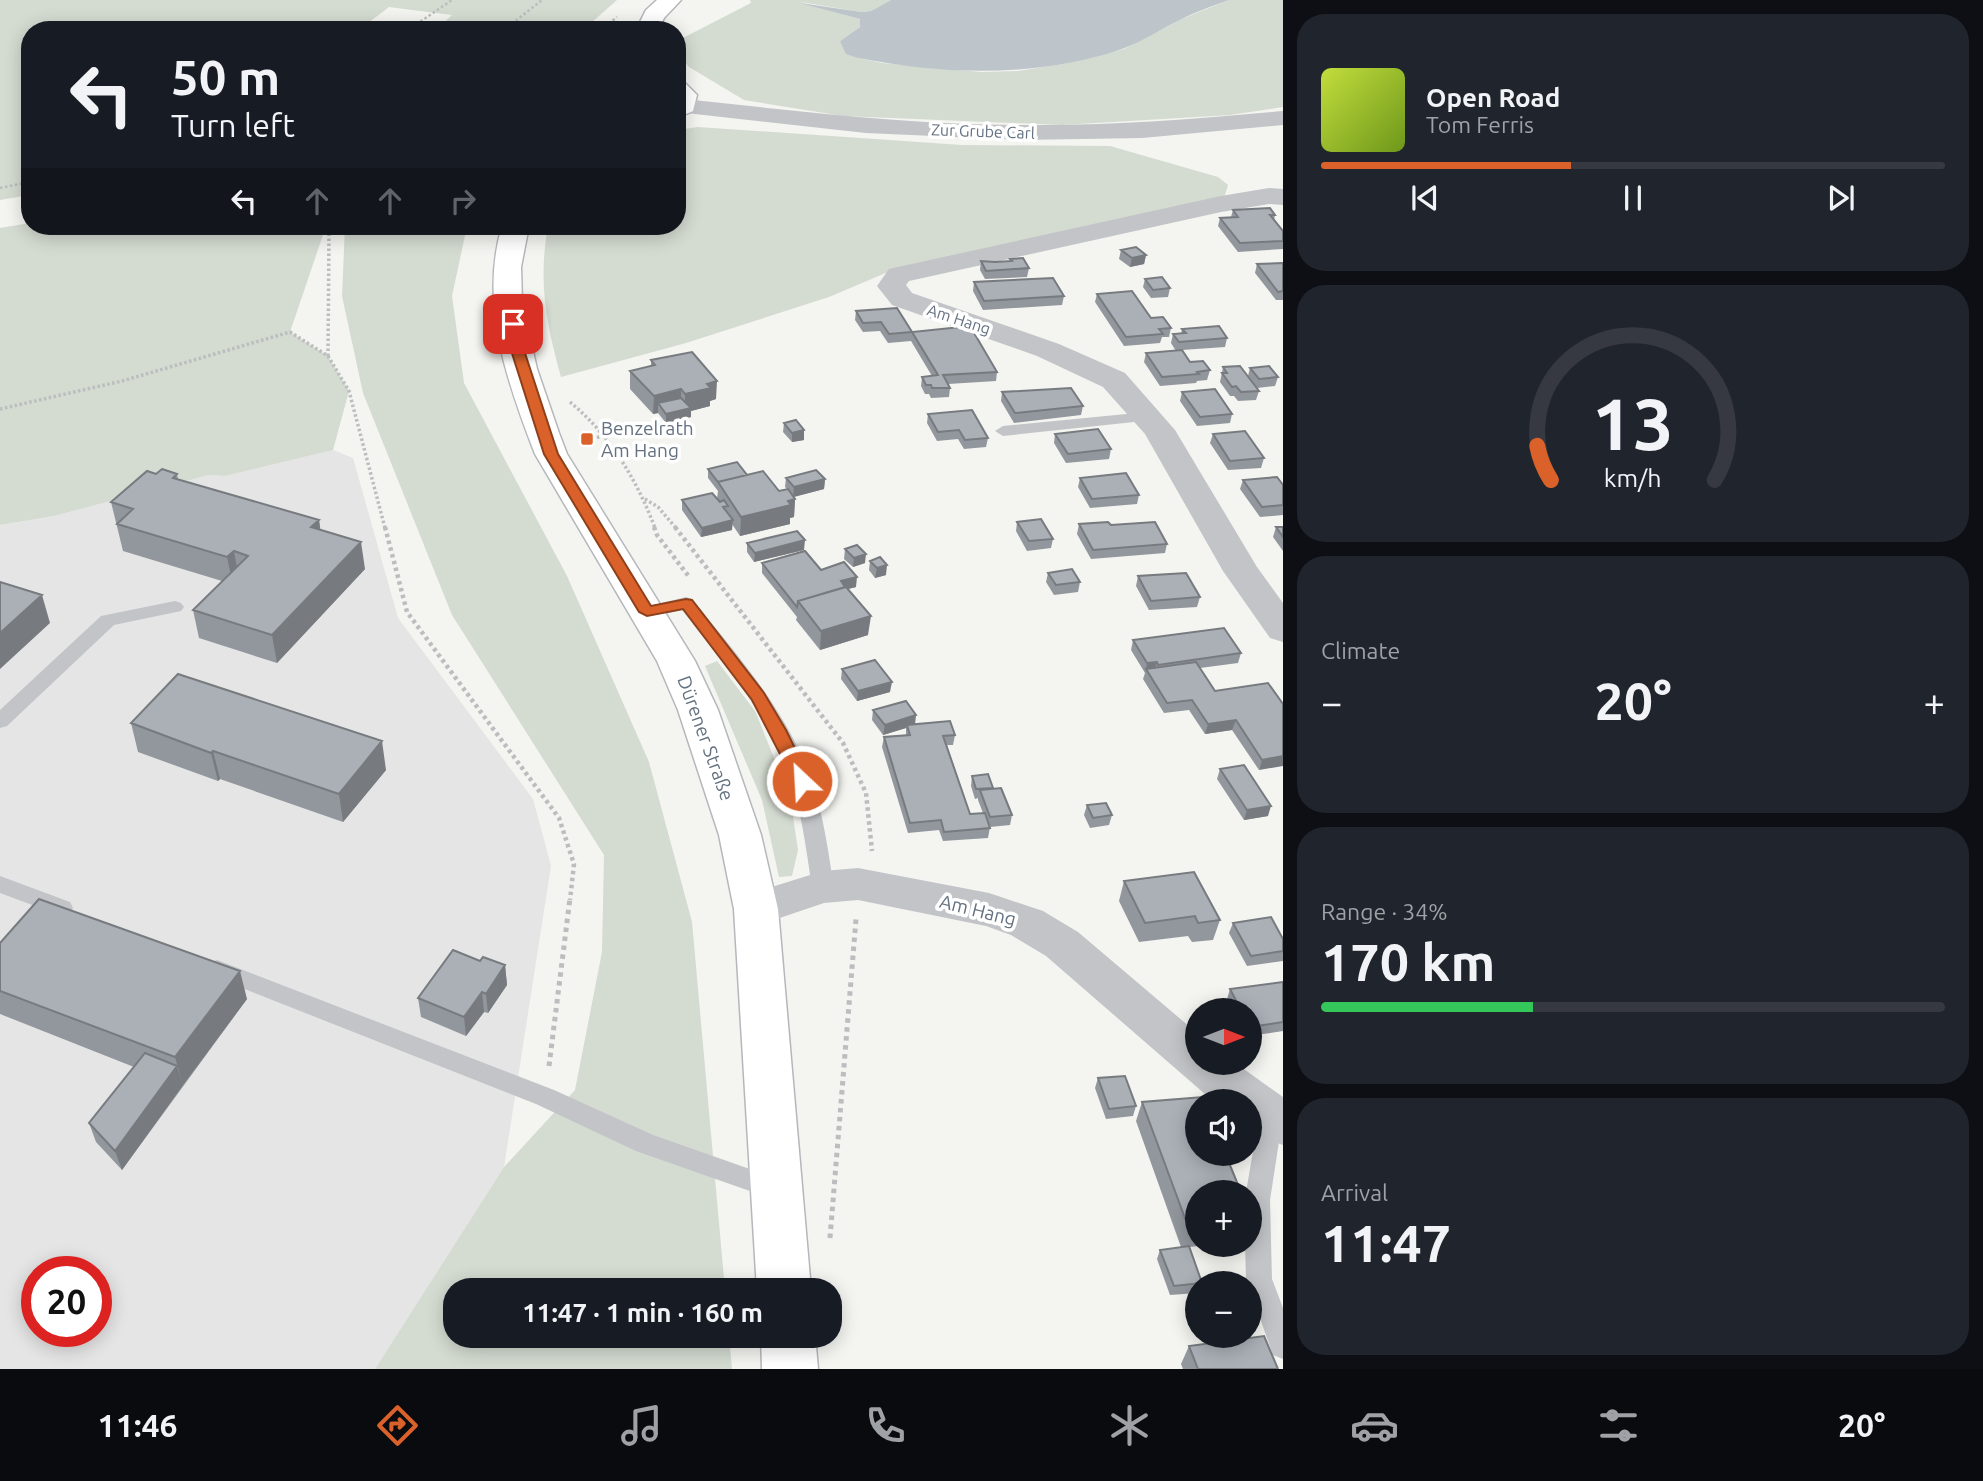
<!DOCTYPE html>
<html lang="en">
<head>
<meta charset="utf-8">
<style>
  :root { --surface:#171b24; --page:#20242c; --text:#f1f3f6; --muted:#9ea1a6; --line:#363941; --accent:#da622a }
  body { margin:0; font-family:Ubuntu,sans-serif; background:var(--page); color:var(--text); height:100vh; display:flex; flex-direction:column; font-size:26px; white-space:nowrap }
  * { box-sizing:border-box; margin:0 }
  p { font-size:23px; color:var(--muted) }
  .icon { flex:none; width:38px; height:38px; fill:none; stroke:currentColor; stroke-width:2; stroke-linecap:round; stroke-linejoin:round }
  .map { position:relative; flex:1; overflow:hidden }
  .panel { display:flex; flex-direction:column; gap:14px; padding:14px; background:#0d0f14; width:700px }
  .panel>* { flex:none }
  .hud { position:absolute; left:21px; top:21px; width:665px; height:214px; border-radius:28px; box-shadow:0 4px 18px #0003; background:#171b24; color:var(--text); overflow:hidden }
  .needle { width:46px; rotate:90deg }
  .buttons { position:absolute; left:1185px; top:998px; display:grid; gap:14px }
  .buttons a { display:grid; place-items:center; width:77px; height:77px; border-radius:50%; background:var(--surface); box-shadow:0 4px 18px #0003; font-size:35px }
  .speed { position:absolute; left:21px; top:1256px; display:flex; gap:14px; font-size:35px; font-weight:700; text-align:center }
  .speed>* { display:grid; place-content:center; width:91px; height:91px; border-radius:50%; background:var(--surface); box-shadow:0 4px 18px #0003; line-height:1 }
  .speed .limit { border:10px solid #d22; background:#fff; color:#111 }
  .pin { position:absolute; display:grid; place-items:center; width:60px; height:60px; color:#fff; margin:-30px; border-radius:14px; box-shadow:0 4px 10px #0006 }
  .me { position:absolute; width:77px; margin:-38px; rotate:335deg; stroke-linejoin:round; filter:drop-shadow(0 0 5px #0008) }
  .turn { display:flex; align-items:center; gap:24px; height:147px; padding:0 35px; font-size:32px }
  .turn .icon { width:91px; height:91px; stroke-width:2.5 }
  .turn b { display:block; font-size:49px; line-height:60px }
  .lanes { display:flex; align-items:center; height:66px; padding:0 35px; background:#0003; justify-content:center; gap:35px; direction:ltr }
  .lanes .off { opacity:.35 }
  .big { font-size:52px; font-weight:700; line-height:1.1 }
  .panel .card { flex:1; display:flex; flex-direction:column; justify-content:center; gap:10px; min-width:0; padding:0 24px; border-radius:28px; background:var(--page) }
  .panel .dial { align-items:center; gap:0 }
  .dial svg { height:182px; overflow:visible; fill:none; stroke:var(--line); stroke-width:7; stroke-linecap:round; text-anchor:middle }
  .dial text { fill:var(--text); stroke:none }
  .song { display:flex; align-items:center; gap:21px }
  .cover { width:84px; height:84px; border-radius:10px; background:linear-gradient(135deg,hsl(70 70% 55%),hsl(80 70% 35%)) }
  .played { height:7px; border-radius:4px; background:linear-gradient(90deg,var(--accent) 40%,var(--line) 40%) }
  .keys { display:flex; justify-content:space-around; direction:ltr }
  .heat { display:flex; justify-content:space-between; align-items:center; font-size:38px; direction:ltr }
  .charge { height:10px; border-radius:5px; background:linear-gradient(90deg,#34c759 34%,var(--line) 0) }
  .trip { position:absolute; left:443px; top:1278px; width:399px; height:70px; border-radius:28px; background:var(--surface); box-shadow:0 4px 18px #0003; font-weight:700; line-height:70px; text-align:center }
  .tabs { display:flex; height:112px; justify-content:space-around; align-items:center; background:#090b0e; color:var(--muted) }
  .tabs .icon { width:49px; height:49px }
  .tabs .active { color:var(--accent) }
  .tabs b { font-size:32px; color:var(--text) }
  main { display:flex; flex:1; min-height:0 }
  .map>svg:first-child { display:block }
  .built { fill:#e4e5e4; fill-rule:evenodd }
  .green { fill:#d4dbd1 }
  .water { fill:#bdc5cb }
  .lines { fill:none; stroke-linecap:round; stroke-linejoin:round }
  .secondary-casing { stroke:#b4b8bc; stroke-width:3 }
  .path-far3 { stroke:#bbbdbf; stroke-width:2.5; stroke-dasharray:2.5 2.5; stroke-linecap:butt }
  .path-far2 { stroke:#bbbdbf; stroke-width:3.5; stroke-dasharray:2.5 2.5; stroke-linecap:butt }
  .path-far1 { stroke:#bbbdbf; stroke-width:4.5; stroke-dasharray:3.5 3.5; stroke-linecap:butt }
  .path { stroke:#bbbdbf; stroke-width:5; stroke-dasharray:4.5 4.5; stroke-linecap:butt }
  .lane { fill:#c2c4c8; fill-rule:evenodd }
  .street { fill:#c2c4c8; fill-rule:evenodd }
  .secondary { fill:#fff; fill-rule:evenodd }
  .wall { fill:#92979d }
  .shaded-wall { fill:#777b7f }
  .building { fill:#aab0b6; stroke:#777b7f; stroke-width:2 }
  .route { fill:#da622a; stroke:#8e401b; stroke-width:2 }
  .poi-dot { fill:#da622a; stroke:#fff; stroke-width:2.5 }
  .labels { text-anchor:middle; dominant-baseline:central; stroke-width:7; stroke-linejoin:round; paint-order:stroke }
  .far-street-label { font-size:16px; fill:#647180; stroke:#fff }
  .poi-label { font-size:19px; fill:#647180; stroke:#fff; text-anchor:start }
  .street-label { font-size:19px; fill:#647180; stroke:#fff }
</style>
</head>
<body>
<main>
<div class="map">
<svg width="1283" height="1369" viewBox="0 0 1283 1369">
  <rect width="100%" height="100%" fill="#f4f4f0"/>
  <path class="built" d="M333,450L353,458L398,618L533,799L551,866L504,1167L375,1369H0V525L54,516L209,475L225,476ZM37,1272H96V1332H37Z"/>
  <path class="green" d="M0,0H617L583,30H436L452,15L389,7L359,30H30V195L0,200Z
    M750,0H891L871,11L862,12L800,2L860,19V27L840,41L858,58L882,63L981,72L1018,71L1063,64L1124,49L1184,18L1229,0H1283V107L1230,115L1062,125L843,116L744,100L689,67L677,53V41L751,3Z
    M698,127L962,145L1110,146L1218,177L1228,185L1224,198L888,272L829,297L686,343L561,377C546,323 538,282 548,226H677V130Z
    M30,223V226H326L290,332L328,356L349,391L333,450L225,476L209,475L54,516L0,525V228Z
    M345,226H467L452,296L464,383L567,576L649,762L692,922L725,1290H455V1335H729L732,1369H375L504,1167L575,1090L602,952L604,855L452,615L363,393L342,296Z
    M717,661L755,711L790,797L798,850L792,876L779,877L762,800L705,666Z"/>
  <path class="water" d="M891,0H1229C1213,6 1195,12 1180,20C1161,29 1142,42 1122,49C1037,78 945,75 858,58L846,54L840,41L860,27V19L800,3L862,12L871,11Z"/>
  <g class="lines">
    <defs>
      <path id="secondary" d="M657,0H681L664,18L658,30H636L646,10Z
        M677,81L685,83L697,95L693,111L677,118Z
        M502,226H529L521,267L522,302L537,369L559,433L567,454L695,661L718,710L761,835L778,909L811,1290H757L734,909L719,835L678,710L657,661L535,454C507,382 479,303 502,226Z
        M761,1335H815L818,1369H762Z"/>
    </defs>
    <use href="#secondary" class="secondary-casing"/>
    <path class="path-far3" d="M408,30L452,0
      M504,30L542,0
      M601,30L617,17
      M0,188L30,182
      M329,234V226"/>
    <path class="path-far2" d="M328,356L329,232
      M570,402C610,435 637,480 655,528
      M0,409L122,381L290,332L328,356L349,391L385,528
      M587,439L605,436
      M645,499L658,507L676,528"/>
    <path class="path-far1" d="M385,527L407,612L559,818L574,864L570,900
      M654,527L657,535L690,578
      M675,527L843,743L866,793L872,851"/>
    <path class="path" d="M549,1066L570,898
      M830,1238L856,919"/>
    <path class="lane" d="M1147,412L1153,414L1155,417L1153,420L1003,436L995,431L1003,426Z
      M686,597L692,599C738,656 788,712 812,782C824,816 828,852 834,887L831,893L823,895L815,893L812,887C805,843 800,797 782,756C758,702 718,656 682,610L647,618L638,612L641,608Z
      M175,601L181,603L184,607L181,611L114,625L7,726L0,728V710L101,616Z
      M0,876L70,902L73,908L70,914L62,916L0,893Z
      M217,960L554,1090L653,1135L784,1181L788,1189L784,1197L775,1200L636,1151L536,1104L209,975L206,969L209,963Z
      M1271,1107L1280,1110L1283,1116L1270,1200L1272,1279L1283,1308V1359L1273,1355L1250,1290V1283L1246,1279L1245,1244H1250V1192H1246L1259,1117L1262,1110Z"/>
    <path class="street" d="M684,99C797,111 910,125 1023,125C1110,126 1196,119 1283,111V125L1142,138L1021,140L866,133L677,112V100Z
      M1269,188L1283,189V205L1269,204L1221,212L909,281L906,285L912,293L1059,344L1125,373L1175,430L1257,567L1283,603V642L1270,638L1223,571L1145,434L1103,387L1037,356L892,305L877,286L889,269L1221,196Z
      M858,868L989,893L1043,911L1078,932L1197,1033V1062H1234L1283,1097V1145L1266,1139L1250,1127V1101H1213L1046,956L1011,935L986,926L858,900L824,903L756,926L740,921L734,909L740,897L823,871Z"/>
    <use href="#secondary" class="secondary"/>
  </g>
  <path class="wall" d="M1233,210L1275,215L1274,220L1283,241V249L1238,252L1218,226L1220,218L1231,217Z
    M1121,250L1146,255L1144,264L1130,267L1119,259Z
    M1010,259L1029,268L1027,277L985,279L980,270L981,261L995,262L1010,261Z
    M1283,263V300H1276L1255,273L1257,264Z
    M1145,279L1170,288L1168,297L1151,298L1143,287Z
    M974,282L1064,296L1062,305L983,310L973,291Z
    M1097,294L1171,328L1169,337H1162L1160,343L1124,346L1095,302Z
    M856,311L912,332L997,372L996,381L948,384L950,388L949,397L931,398L929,394H925L921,386L922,377L932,376L911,341L888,343L880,331L863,332L855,320Z
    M1182,329L1227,338L1225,347L1182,350L1190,362L1210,370L1207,380L1197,381L1196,383L1160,386L1144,362L1146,353L1176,351L1171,343L1173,334H1181Z
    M651,360L716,399L710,401V406L691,411V417L666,423L658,413L653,414L630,389V371L651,366Z
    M1223,367L1248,376L1250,368L1278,377L1275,386L1257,388L1259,391L1256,400L1238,401L1234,396H1230L1220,382Z
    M1002,392L1083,406L1081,415L1014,423L1001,401Z
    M1182,392L1232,414L1230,423L1197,426L1180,401Z
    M928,414L988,438L986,447L964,449L958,439L937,441L927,423Z
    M784,423L804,430V440L792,442L783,432Z
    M1055,434L1111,449L1109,459L1066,463L1054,443Z
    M1213,434L1264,458L1261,468L1228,470L1210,443Z
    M708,469L747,475L779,491L787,489L785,487L786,478L825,479L824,489L794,497L795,499L794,517L790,518V524L740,536L732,524V530L701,537L682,510V500L717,499L718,491L708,478Z
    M156,474H177L178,479L319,520L320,530L365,569L277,663L199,638L193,610L222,581L123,551L111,502Z
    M1080,478L1139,495L1137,504L1090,508L1078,487Z
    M1243,480L1283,485V515L1260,517L1240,489Z
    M1017,522L1053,539L1051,548L1027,551L1016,531Z
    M1079,524L1111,525L1167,544L1165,553L1091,559L1077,534Z
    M1276,527H1283V551L1273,537Z
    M747,543L804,550L754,562L747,552Z
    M845,549L865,563L853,567L844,559Z
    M870,561L886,575L875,578L869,570Z
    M762,563L821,570L856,587L848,589L868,635L820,650L796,620L797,617L762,573Z
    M1048,573L1080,582L1078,592L1054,595L1046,582Z
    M1138,576L1200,597L1197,607L1149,610L1136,586Z
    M1133,640L1241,653L1238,663L1200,668L1215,691L1283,704L1259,770L1232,730L1205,734L1189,710L1164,713L1143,679L1145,673L1131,650Z
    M842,669L890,692L857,701L841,679Z
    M873,710L915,724L955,735L953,745H947L970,814L983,813L978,800V798L975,799L971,786L972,776L993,788L992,789L1012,815L1010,825L990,827L988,838L943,841L939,830L908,833L882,747L884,737L906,735V728L883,735L872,720Z
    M131,723L386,770L343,822L220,779L218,781L138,752Z
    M1220,769L1268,816L1244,820L1217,779Z
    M1087,805L1112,815L1109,825L1090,828L1084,815Z
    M1124,881L1220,920L1213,940L1192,942L1188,936L1139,942L1119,901Z
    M1233,923L1283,939V961L1247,966L1229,933Z
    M0,943L247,999L122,1170L96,1142L89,1123L134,1067L0,1014Z
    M480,961L505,965L507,985L488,1013L484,1012L466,1036L421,1017L418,998Z
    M1283,982V1031L1250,1036V1010H1232L1227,999L1230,989Z
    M1098,1078L1136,1106L1133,1116L1106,1119L1095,1088Z
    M1142,1102L1197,1192V1244H1219L1189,1247L1197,1283V1293L1170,1295L1157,1259L1160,1250L1181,1247L1136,1121Z
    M1189,1346L1278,1369H1183L1181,1364Z"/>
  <path class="shaded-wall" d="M1146,255L1144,264L1130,267L1132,258Z
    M717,381L716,399L710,401V406L691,411V417L666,423V414L685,409V394L707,384Z
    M681,389V407L658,403V413L653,414L654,396Z
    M804,430V440L792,442V433Z
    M825,479L824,489L793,497L794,487Z
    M795,499L794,517L790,518V524L740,536L741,517Z
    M319,520L323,548L311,527Z
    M733,520L732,530L701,537L702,528Z
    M805,540L804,550L754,562L755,553Z
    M361,542L365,569L277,663L272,635Z
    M234,551L239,579L233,585L227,557Z
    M866,554L865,563L853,567L854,558Z
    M887,565L886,575L875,578L877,568Z
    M857,577L856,587L840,591L841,581Z
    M42,595L50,623L0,669V633Z
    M871,616L868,635L820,650L821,631Z
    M1157,662L1154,672L1146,669L1145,673L1147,663Z
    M892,682L890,692L857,701L858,691Z
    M916,715L915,725H907L906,728L883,735L885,725Z
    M1236,720L1232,730L1205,734L1208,724Z
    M382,741L386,770L343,822L339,794Z
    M213,751L220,779L218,781L211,753Z
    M1283,756V766L1259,770L1262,760Z
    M1271,806L1268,816L1244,820L1247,810Z
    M505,965L507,985L488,1013L486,994Z
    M240,971L247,999L183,1085L175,1057Z
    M482,992L484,1012L466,1036L464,1017Z
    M177,1066L183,1085L122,1170L115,1151Z"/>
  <path class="building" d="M1270,208L1275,215H1270L1283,231V241L1240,243L1220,218L1238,217L1233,210Z
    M1136,247L1146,255L1132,258L1121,250Z
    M1023,258L1029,268L986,271L981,261L995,262L1012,261L1010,259Z
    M1283,263V291L1278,292L1257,264Z
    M1162,277L1170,288L1153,290L1145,279Z
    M1053,278L1064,296L984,301L974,282Z
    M1132,291L1151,318L1163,317L1171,328L1159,329L1163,334L1126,337L1097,294Z
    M897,308L912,332L889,334L881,322L863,323L856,311Z
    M970,326L997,372L943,375L950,388H932L931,385H926L922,377L938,375L912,332Z
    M1219,326L1227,338L1179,342L1173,334L1186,333L1182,329Z
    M1182,350L1190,362L1203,361L1210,370L1197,372L1199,374L1162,377L1146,353Z
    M692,352L717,381L707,384L711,388L685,394L681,389L654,396L630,371L655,365L651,360Z
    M1240,366L1259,391L1241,392L1236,386L1232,387L1222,373H1227L1223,367Z
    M1269,366L1278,377L1259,379L1250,368Z
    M1071,388L1083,406L1015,413L1002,392Z
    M1215,389L1232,414L1200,417L1182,392Z
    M681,398L691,408L666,414L658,403Z
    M972,410L988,438L965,440L959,430L938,432L928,414Z
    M796,420L804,430L792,433L784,423Z
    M1098,429L1111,449L1068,454L1055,434Z
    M1245,431L1264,458L1230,461L1213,434Z
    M737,462L747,475L718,482L708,469Z
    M162,469L177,474L173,478L319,520L311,527L361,542L272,635L193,610L248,556L234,551L227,557L117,524L133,509L111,502L147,471L156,474Z
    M816,470L825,479L794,487L786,478Z
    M763,471L779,491L788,489L795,499L788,501L791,505L741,517L718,482Z
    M1126,473L1139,495L1092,499L1080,478Z
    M1277,477L1283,485V505L1262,507L1243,480Z
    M712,493L720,502L724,500L728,506L723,507L733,520L702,528L682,500Z
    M1041,519L1053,539L1029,541L1017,522Z
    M1108,522L1111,525L1155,522L1167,544L1093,550L1079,524Z
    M1276,527H1283V537Z
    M797,531L805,540L755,553L747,543Z
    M857,545L866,554L854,558L845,549Z
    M805,551L821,570L844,562L857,577L841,581L845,587L798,601L797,607L762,563Z
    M880,557L887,565L877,568L870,561Z
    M1072,569L1080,582L1056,585L1048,573Z
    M1186,573L1200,597L1151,601L1138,576Z
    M0,582L42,595L0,633Z
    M846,587L871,616L821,631L798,601Z
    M1224,628L1241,653L1158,665L1157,662L1147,663L1133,640Z
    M875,660L892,682L858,691L842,669Z
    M1196,662L1215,691L1268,683L1283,704V756L1262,760L1236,720L1208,724L1192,700L1167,703L1146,669Z
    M178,674L382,741L339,794L213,751L211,753L131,723Z
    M906,701L916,715L885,725L873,710Z
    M950,721L955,735L943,736L970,814L985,813L990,828L944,832L941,820L910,823L884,737L910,735L907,725Z
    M1244,765L1271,806L1247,810L1220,769Z
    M988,774L993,788L976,789L972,776Z
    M1001,788L1012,815L990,817L980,790Z
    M1106,803L1112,815L1093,818L1087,805Z
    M1194,872L1220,920L1198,923L1195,916L1145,923L1124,881Z
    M39,899L240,971L175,1057L0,991V943Z
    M1271,917L1283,939V951L1251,956L1233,923Z
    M453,950L480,961L483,957L505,965L486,994L482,992L464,1017L418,998Z
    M1283,982V1022L1250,1027V1010H1241L1230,989Z
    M145,1053L177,1066L115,1151L89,1123Z
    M1125,1076L1136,1106L1109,1109L1098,1078Z
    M1203,1097L1204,1101H1197V1153H1225L1241,1192H1197V1229H1189L1142,1102Z
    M1250,1214L1253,1223H1250Z
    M1189,1246L1202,1283L1174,1286L1160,1250Z
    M1264,1336L1278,1369H1198L1189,1346Z"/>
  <path class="route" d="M513,320L519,324L523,347L558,454L651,606L686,599L692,600L764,693L786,730L811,781L808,785H796L752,700L683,609L647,616L639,612L544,454L510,347L507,324Z"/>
  <rect class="poi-dot" x="580" y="432" width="14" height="14" rx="3.5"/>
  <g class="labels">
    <g class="far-street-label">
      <text transform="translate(983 131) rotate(2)">Zur Grube Carl</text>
      <text transform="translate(959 319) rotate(18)">Am Hang</text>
    </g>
    <g class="poi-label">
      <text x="601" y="428">Benzelrath<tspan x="601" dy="22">Am Hang</tspan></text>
    </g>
    <g class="street-label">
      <text transform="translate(706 738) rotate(70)">Dürener Straße</text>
      <text transform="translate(978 910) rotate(14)">Am Hang</text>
    </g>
  </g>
</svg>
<div class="buttons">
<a><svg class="needle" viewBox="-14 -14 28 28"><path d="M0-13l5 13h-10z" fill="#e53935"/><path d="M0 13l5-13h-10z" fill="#9ea1a6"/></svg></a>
<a><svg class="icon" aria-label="sound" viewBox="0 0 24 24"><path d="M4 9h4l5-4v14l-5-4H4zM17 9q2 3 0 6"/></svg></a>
<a>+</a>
<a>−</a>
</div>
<div class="speed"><div class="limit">20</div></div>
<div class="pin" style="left:513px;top:324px;background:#d93025"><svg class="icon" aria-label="arrive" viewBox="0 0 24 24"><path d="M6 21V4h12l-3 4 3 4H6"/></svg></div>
<svg class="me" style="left:802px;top:781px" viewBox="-20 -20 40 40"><circle r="17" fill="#da622a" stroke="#fff" stroke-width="3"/><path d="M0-11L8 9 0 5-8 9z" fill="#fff"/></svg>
<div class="trip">11:47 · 1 min · 160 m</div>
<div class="hud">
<div class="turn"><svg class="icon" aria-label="left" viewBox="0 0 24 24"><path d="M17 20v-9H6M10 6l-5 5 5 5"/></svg><div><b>50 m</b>Turn left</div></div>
<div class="lanes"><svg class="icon" aria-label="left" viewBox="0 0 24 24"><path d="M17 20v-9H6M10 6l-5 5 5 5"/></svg><svg class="icon off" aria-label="ahead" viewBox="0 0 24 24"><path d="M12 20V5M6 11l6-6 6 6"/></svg><svg class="icon off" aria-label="ahead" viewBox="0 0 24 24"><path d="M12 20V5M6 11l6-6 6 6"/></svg><svg class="icon off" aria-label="right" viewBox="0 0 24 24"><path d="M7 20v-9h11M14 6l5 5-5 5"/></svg></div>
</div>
</div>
<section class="panel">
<div class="card">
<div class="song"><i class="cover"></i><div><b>Open Road</b><p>Tom Ferris</p></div></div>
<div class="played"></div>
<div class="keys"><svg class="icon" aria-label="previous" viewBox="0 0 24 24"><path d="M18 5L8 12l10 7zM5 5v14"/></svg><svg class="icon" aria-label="pause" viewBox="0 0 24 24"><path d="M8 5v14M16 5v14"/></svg><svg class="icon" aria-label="next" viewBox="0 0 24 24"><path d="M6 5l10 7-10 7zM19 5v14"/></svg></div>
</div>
<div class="card dial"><svg viewBox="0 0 100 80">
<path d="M14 69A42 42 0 1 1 86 69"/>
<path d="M14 69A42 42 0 0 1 8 54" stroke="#da622a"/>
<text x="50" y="56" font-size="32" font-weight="700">13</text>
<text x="50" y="72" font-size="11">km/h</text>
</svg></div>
<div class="card"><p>Climate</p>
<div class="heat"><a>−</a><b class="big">20°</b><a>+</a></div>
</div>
<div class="card"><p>Range · 34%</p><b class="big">170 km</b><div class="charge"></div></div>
<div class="card"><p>Arrival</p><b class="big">11:47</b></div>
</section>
</main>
<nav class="tabs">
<b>11:46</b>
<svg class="icon active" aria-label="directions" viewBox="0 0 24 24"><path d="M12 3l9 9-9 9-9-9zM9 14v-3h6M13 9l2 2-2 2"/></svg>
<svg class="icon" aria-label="music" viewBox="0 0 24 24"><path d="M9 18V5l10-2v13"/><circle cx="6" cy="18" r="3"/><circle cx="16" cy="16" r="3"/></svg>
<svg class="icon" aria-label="phone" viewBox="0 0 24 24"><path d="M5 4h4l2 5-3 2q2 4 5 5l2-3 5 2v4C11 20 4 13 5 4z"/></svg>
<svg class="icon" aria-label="climate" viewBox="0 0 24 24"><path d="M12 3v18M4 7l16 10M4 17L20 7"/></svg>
<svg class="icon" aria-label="car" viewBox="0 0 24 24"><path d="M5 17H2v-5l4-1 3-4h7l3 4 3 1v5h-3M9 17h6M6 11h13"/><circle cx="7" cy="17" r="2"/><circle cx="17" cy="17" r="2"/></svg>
<svg class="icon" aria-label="filters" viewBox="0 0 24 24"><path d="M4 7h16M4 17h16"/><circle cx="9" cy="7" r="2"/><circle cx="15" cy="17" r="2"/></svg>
<b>20°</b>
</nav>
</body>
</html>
